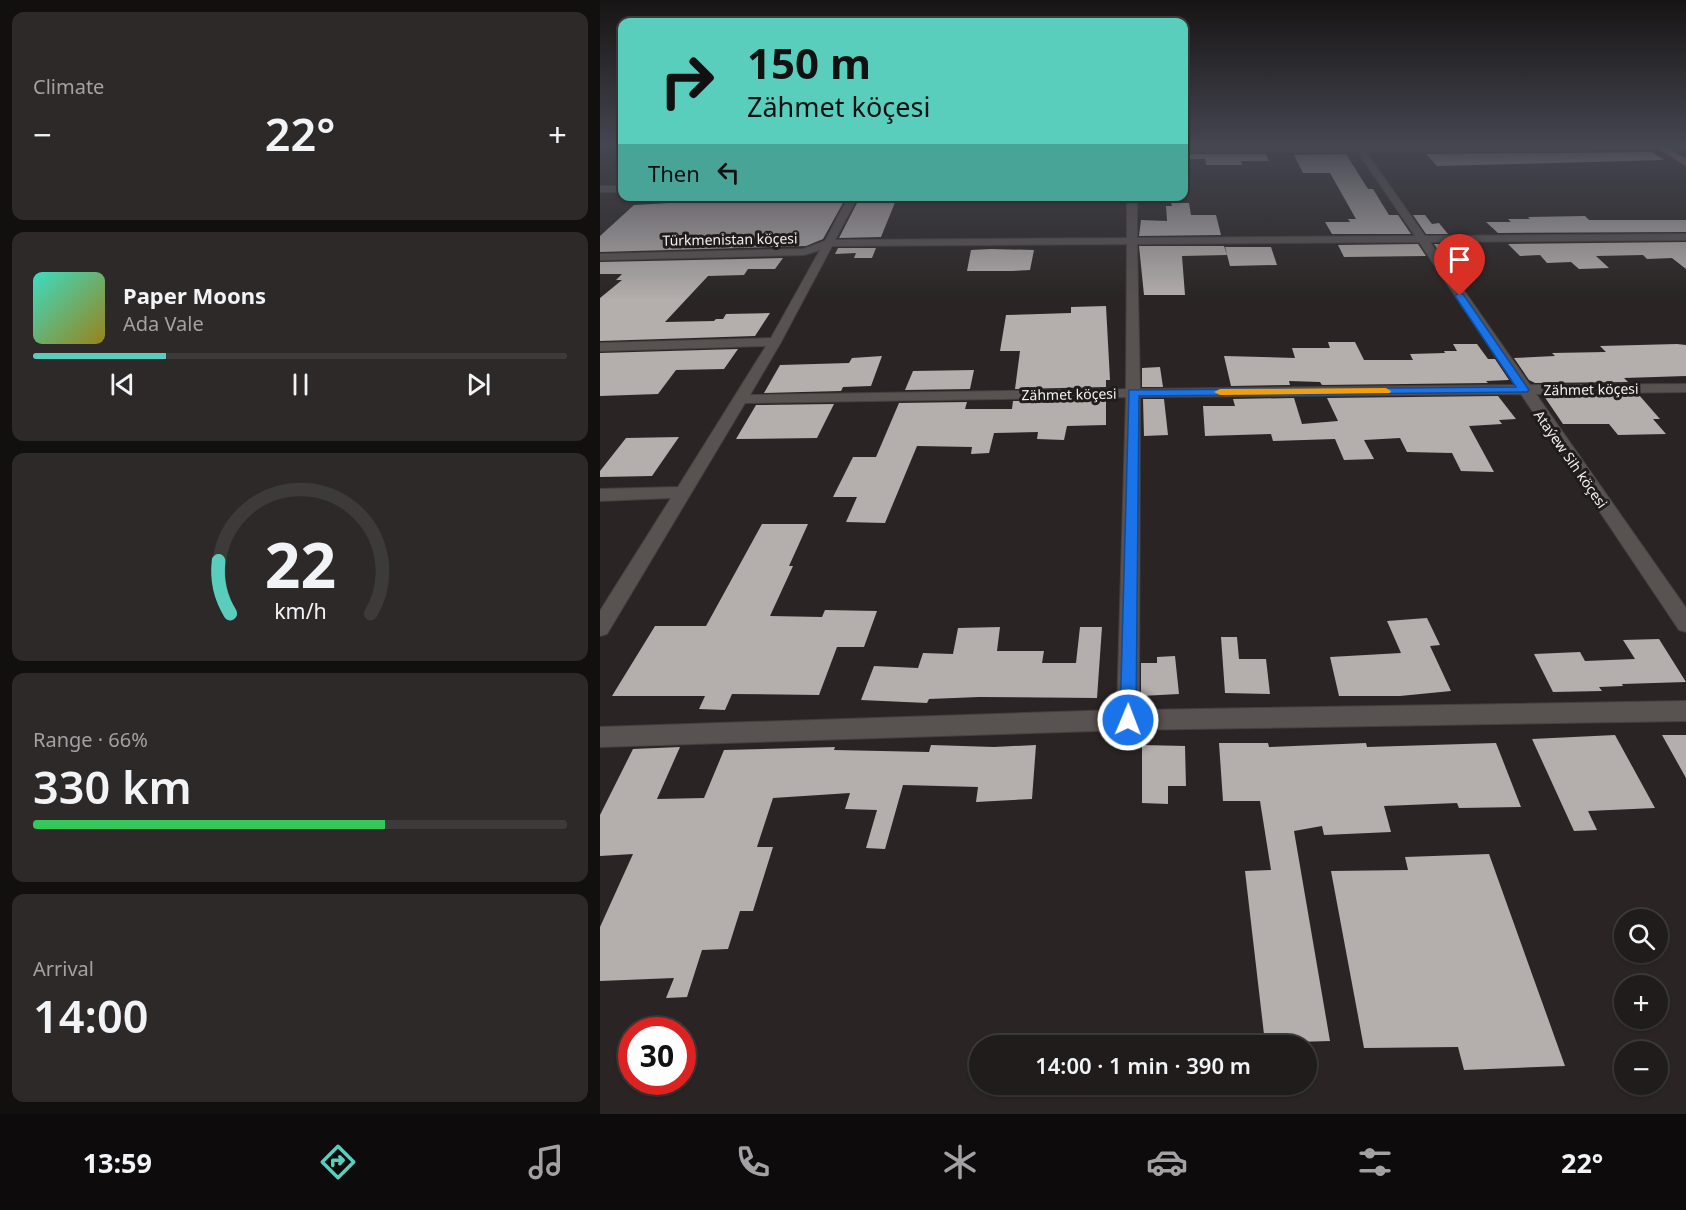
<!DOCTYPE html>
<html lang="en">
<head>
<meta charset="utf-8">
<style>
  :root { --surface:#201c1b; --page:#2d2928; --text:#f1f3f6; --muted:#a2a1a3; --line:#3d3a3a; --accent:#5acebd }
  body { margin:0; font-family:"Noto Sans",sans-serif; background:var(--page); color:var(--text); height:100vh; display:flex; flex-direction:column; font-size:22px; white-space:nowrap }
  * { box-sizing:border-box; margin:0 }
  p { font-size:20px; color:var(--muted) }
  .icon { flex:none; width:33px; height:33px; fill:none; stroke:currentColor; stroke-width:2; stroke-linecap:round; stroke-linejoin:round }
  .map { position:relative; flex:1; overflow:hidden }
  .drawer { display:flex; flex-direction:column; gap:12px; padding:12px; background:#120f0f; width:600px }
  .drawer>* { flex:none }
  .banner { position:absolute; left:18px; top:18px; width:570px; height:183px; border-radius:12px; box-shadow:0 2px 4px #0004,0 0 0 2px var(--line); background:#5acebd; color:#111; overflow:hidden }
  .controls { position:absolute; left:1014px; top:909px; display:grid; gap:12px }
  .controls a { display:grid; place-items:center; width:54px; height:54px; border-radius:50%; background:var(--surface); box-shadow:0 2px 4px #0004,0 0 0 2px var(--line); font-size:30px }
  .speed { position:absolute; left:18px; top:1017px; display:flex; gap:12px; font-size:30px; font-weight:700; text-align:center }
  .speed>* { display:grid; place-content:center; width:78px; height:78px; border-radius:50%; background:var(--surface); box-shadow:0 2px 4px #0004,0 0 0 2px var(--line); line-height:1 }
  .speed .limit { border:9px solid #d22; background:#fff; color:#111 }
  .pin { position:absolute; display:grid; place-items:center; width:51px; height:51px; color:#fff; margin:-62px -26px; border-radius:50% 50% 50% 0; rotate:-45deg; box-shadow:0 0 6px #0007 }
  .pin .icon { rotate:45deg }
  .me { position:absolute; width:66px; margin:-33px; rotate:1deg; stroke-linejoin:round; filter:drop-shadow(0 0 4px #0008) }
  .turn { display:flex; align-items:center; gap:21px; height:126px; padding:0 30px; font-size:27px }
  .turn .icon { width:78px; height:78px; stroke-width:2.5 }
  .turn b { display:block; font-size:42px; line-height:51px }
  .then { display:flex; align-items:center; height:57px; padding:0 30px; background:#0003; gap:12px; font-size:22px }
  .big { font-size:45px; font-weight:600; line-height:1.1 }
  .drawer .tile { flex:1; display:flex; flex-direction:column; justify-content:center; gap:9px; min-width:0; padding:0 21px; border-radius:12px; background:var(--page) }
  .drawer .dial { align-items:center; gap:0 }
  .dial svg { height:156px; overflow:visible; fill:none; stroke:var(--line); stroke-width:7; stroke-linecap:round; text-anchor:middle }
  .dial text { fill:var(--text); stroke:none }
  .song { display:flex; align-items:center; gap:18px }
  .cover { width:72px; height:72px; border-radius:9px; background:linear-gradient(135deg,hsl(170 70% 55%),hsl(50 70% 35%)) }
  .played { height:6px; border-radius:3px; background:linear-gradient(90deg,var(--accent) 25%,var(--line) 25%) }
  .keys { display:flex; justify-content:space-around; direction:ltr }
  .heat { display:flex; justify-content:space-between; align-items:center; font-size:33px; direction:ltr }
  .charge { height:9px; border-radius:4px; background:linear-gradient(90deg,#34c759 66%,var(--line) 0) }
  .trip { position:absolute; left:369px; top:1035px; width:348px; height:60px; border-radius:30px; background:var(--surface); box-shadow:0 2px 4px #0004,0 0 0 2px var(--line); font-weight:600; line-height:60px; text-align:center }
  .menu { display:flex; height:96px; justify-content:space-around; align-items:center; background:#0d0b0b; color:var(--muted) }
  .menu .icon { width:42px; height:42px }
  .menu .selected { color:var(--accent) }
  .menu b { font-size:27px; color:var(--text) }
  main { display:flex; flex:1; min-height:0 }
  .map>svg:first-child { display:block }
  .building { fill:#b4aeac }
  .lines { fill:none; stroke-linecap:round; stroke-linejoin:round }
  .minor-casing { stroke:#44403e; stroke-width:2 }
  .major-casing { stroke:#44403e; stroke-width:2 }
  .minor { fill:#585251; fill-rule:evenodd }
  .major { fill:#a5746a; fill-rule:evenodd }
  .route { fill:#1a73e8; stroke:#114b97; stroke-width:1.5 }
  .slow { fill:#f59e0b }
  .labels { text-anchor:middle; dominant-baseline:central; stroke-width:6; stroke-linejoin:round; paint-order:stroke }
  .far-street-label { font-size:14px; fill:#f3efee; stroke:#201c1b }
</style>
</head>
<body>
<main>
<section class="drawer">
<div class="tile"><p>Climate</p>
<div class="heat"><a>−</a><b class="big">22°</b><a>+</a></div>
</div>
<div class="tile">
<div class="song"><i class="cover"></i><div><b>Paper Moons</b><p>Ada Vale</p></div></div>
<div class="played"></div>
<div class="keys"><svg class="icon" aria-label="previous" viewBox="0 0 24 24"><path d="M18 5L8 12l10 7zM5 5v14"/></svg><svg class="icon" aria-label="pause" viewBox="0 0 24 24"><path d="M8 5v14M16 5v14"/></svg><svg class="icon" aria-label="next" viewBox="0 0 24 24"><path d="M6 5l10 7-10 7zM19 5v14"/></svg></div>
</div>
<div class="tile dial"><svg viewBox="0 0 100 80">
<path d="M14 69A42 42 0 1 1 86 69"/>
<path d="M14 69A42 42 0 0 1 8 42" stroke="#5acebd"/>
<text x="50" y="56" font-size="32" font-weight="700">22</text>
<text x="50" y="72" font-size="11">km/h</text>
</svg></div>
<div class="tile"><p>Range · 66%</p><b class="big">330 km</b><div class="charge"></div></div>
<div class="tile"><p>Arrival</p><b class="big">14:00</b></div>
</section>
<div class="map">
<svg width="1086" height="1114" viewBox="0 0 1086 1114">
  <rect width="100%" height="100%" fill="#2a2524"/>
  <path class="building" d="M1052,152L1064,160L837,166L826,154Z
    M584,154H666L669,161H641L642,165H606L605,159H584Z
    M746,154L768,189H773L789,215H798L811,234H732L725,222H750L748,219H756L730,173H703L694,155Z
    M77,196H238L234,201H244L223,239L206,246L0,252V236L34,205L69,203Z
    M296,200L281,237L239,238L258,201Z
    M571,203H589L591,215H616L621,235L539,236L541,220L567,221L566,206H572Z
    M813,215H825L832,224L839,223L848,234H826Z
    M985,216L989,220H1086V232L898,233L886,222H911L908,219H930L928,217Z
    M1086,242V269L1072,258L1047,259L1043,255L996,256L1009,268L979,269L971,262L947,263L940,255L920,256L908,244Z
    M818,244L826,256L744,257L738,245Z
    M834,244H858L868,255L842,256Z
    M539,246H624L627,255L582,256L585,295H544Z
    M625,247H671L677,265L630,266Z
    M238,248H276L272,258H254L256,253L235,254Z
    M371,250L391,249L434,250L430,270L411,271H367Z
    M183,258L175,269H148L144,275L108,276L65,322L114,321L116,319H123L126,314L170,313L155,336L0,341V298L22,280H16L22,274H0V262Z
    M506,306L510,380H506V387L415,389L420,351H400L406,315L471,313V307Z
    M728,342H755L764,360H813L810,354L845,353L844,351H857L853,344H877L888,359H895L909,380L886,381L888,383L722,385L720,382L689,381L690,385L631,386L624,356L695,358L692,348H730Z
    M1077,344L1086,345V376L1024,378L1028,382L935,383L929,380L914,358L955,356L952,353L1006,352L1000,346Z
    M138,349L124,369L76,370L58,394L0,396V353Z
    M282,356L271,386L243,387L241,391L164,393L180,365L249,363L252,358Z
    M560,367L563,387H542V368Z
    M374,370L370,389L305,390L313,371Z
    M1039,395L1060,419H1053L1066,434L1018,435L1009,424H963L944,396Z
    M898,396L916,419L899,420L902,424L869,426L894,472L861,471L852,453L807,452L800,438L764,440L774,459L744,460L735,439L673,441L671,434L605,436L603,406H635L633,399L694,398L702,424L738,421L727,398Z
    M543,399H564L568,435L544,436Z
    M506,400V425L467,426L464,440L437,439L438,432L394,433L389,453L371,454L372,447L317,446L285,523L246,522L257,497H233L253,457H276L299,403L367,402L365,409H412L413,401Z
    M234,404L217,438L136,439L156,405Z
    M79,437L52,476L0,477V471L26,438Z
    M162,524H208L189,566H193L170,616L222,617L225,610L277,611L264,647H237L219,695L132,694L125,710L99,709L105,696H12L55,626H106Z
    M827,618L840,645L830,646L851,691L800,696H739L730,657L801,653L787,621Z
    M400,627L397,651H444L442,663H476L480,627H502L497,698L379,697L329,699L327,703L261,700L274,666L318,668L323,653L353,654L358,628Z
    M621,637H637L639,659H666L670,694L625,693Z
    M1059,639L1086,682L1022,684L1023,686L999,687L1002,691L953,692L934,654L980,652L985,661L1035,659L1023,640Z
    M575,656L579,694L541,696V663H557V657Z
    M1015,735L1055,808L988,811L997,830L974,831L932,739Z
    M1062,735H1086V778Z
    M619,743H668L669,747L766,743L767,747L896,743L921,807L859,808L857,803L784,806L791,832L724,835L722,826L694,831L730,1041L665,1043L645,871L671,870L660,801H623Z
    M331,745L394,747L436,745L432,799L376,802L378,787L303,785L285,849L266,848L277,810L245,809L250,793L173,798L157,847H173L153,911H140L128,949L102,950L87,997L66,998L74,978L0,981V927L33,854L0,856V815L33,749L80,747L57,799L104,798L124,750L235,747L234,750L329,752Z
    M542,745L585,746L586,786H568V804L542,803Z
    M889,854L965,1066L864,1070L858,1047L764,1048L731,871L808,870L805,857Z"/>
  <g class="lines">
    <defs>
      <path id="minor" d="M753,144H761L763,147L1086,146V150L766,152L825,236L1086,234V240L830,242L930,385L1086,384V392L936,394L1086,608V632L1079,630L921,394L540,397L539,710L1086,701V721L528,730L0,747V727L517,710L526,397L145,403L7,634L0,636V611L71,498L0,501V489L78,487L166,346L0,351V343L171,338L220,250L204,255L0,260V254L203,249L225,241L249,196H258L235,240L527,238V196H537V238L815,236L758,152H584V148L755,147ZM819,242L915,385L540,389L537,244ZM527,244L526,389L150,395L181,342L232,246Z
        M0,186H22V192H0Z"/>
      <path id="major" d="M1051,144H1060L1086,159V166Z"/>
    </defs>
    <use href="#minor" class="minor-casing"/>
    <use href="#major" class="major-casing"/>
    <use href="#minor" class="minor"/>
    <use href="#major" class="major"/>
  </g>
  <linearGradient id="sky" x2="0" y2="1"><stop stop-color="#171414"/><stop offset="0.48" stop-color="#444650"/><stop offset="1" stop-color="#444650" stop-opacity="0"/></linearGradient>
  <rect width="1086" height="300" fill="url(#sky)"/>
  <path class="route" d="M857,294H863L929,390L927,392L539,396L536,720L534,726L528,728L522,726L520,720L529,390L916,387L855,296Z"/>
  <path class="slow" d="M786,388L791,391L790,393L620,395L614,392L620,389Z"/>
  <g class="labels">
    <g class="far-street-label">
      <text transform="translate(130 239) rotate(-1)">Türkmenistan köçesi</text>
      <text transform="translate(991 389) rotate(-1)">Zähmet köçesi</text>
      <text transform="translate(469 394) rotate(-1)">Zähmet köçesi</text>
      <text transform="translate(971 459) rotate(55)">Ataýew Sih köçesi</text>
    </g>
  </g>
</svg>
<div class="controls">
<a><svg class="icon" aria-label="search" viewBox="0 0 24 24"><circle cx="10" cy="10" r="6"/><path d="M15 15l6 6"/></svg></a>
<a>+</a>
<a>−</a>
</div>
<div class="speed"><div class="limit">30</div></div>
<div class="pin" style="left:860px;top:296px;background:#d93025"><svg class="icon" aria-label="arrive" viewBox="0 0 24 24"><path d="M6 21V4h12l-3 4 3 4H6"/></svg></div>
<svg class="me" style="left:528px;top:720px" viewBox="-20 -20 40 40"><circle r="17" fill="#1a73e8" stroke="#fff" stroke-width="3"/><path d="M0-11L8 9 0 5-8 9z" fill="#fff"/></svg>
<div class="trip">14:00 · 1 min · 390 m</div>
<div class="banner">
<div class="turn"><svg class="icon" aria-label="right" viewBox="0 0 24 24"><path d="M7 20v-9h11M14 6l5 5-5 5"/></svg><div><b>150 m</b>Zähmet köçesi</div></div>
<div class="then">Then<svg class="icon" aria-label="left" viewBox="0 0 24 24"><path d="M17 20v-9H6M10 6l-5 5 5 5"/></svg></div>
</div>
</div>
</main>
<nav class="menu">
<b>13:59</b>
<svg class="icon selected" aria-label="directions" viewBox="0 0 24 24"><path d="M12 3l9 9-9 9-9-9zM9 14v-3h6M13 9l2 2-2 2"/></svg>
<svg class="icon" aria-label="music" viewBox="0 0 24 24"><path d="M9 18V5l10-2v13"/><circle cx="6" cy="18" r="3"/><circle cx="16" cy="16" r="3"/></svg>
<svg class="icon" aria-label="phone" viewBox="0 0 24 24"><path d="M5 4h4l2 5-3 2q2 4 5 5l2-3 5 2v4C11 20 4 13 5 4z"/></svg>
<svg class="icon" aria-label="climate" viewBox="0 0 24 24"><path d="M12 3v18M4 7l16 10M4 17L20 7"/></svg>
<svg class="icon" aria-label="car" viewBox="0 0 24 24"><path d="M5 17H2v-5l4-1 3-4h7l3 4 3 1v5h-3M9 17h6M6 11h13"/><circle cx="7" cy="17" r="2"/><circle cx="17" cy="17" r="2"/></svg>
<svg class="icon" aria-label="filters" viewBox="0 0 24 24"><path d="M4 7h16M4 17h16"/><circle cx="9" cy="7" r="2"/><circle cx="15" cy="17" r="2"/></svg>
<b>22°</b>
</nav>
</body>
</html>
